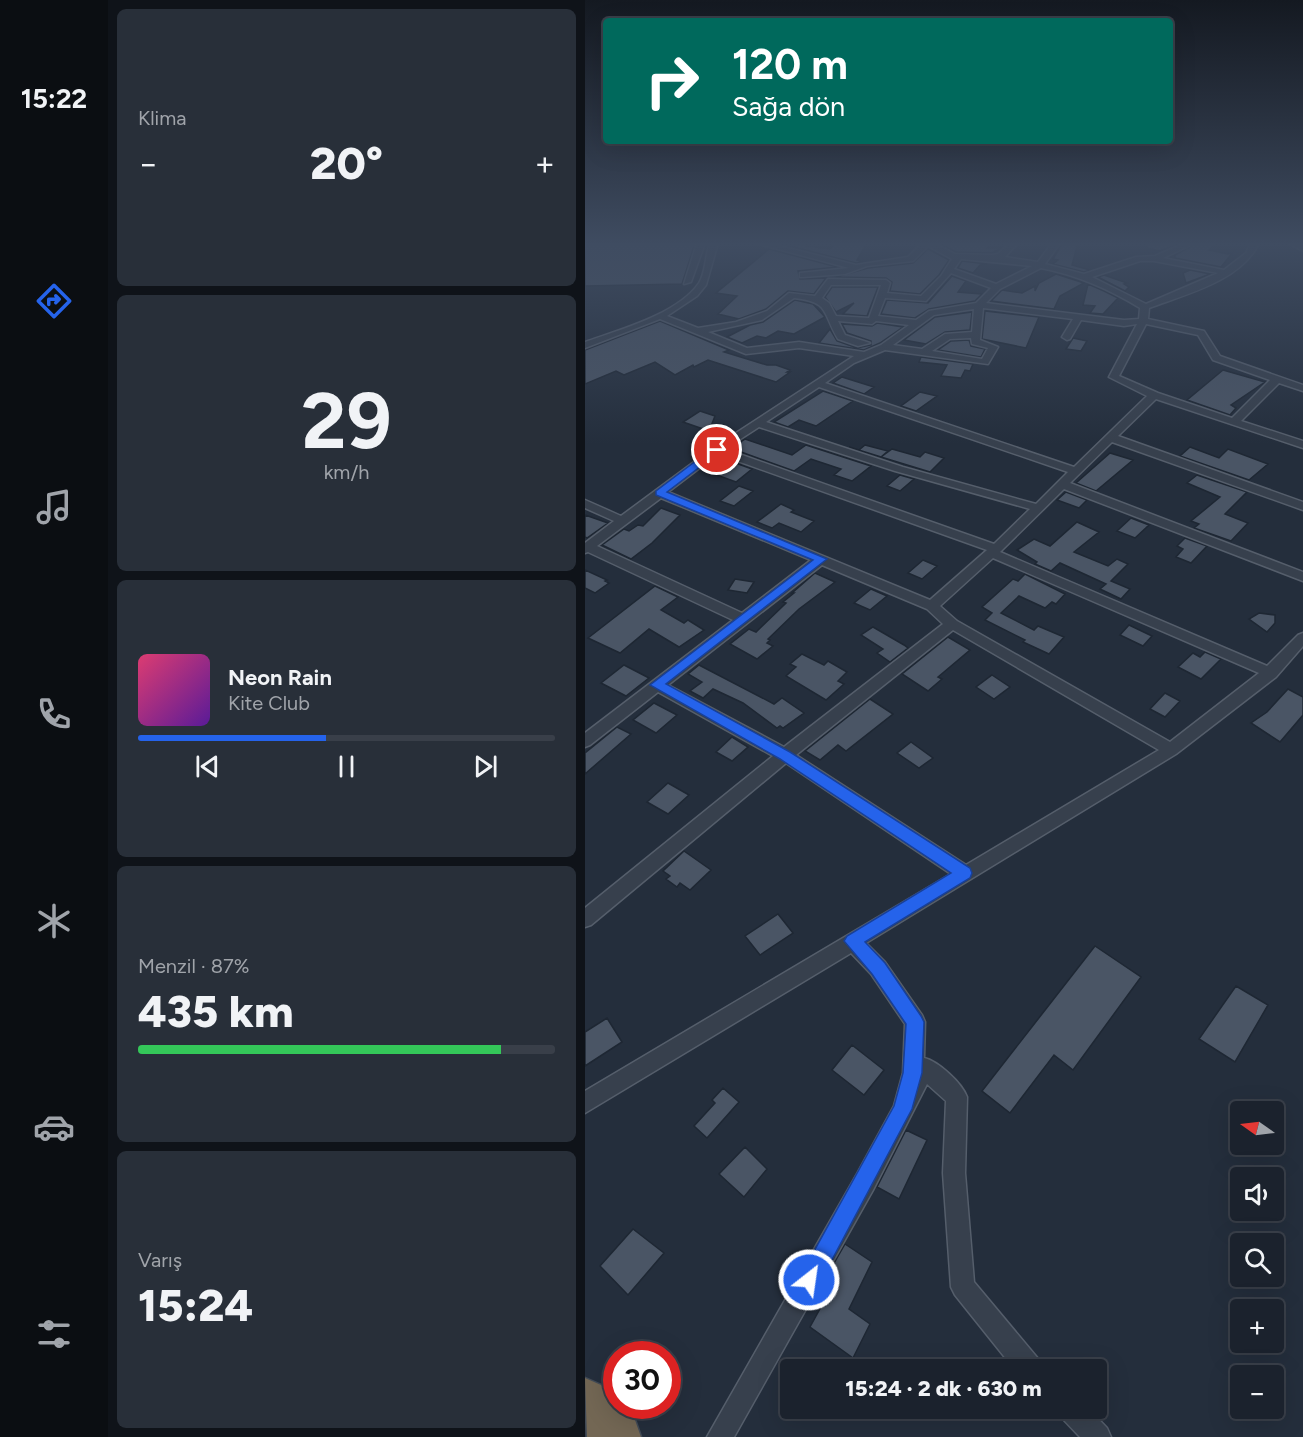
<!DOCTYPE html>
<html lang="tr">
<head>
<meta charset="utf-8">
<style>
  :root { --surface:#1b222d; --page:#282f39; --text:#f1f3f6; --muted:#a0a4aa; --line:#393f49; --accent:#2563eb }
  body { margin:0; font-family:Figtree,sans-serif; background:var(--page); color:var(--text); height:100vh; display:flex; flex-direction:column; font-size:22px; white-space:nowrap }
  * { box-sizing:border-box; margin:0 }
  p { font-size:20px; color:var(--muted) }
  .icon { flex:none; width:33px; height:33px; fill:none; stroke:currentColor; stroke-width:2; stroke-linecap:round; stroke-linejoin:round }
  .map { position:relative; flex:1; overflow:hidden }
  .panel { display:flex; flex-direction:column; gap:9px; padding:9px; background:#0f1319; width:477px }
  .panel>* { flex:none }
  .hud { position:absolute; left:18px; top:18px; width:570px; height:126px; border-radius:6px; box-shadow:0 6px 24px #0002,0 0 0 2px var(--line); background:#00695c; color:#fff; overflow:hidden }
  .needle { width:39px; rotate:284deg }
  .fabs { position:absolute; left:645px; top:1101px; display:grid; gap:12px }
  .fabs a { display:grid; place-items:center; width:54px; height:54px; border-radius:6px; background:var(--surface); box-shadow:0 6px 24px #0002,0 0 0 2px var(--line); font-size:30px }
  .speed { position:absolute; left:18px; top:1341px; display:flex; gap:12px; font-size:30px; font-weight:700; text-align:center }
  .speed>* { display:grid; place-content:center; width:78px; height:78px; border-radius:50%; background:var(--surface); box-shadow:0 6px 24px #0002,0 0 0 2px var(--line); line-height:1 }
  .speed .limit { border:9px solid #d22; background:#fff; color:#111 }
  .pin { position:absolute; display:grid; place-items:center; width:51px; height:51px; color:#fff; margin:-26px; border:3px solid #fff; border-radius:50%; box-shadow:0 2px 6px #0007 }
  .me { position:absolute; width:66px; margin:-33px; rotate:30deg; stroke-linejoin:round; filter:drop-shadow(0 0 4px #0008) }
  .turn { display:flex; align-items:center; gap:21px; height:126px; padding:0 30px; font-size:27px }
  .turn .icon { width:78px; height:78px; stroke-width:2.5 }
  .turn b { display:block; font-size:42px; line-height:51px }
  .big { font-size:45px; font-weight:800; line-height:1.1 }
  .panel .card { flex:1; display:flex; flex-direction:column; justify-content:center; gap:9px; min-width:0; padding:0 21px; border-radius:9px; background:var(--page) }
  .panel .dial { align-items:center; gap:0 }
  .dial b { font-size:78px; line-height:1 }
  .song { display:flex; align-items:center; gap:18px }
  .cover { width:72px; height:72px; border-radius:9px; background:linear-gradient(135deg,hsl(340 70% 55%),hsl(270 70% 35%)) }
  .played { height:6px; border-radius:3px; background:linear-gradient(90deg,var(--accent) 45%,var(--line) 45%) }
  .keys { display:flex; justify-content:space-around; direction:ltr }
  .heat { display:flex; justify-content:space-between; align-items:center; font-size:33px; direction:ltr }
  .charge { height:9px; border-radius:4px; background:linear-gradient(90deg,#34c759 87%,var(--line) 0) }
  .trip { position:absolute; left:195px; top:1359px; width:327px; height:60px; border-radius:6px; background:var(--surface); box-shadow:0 6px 24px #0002,0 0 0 2px var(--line); font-weight:800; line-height:60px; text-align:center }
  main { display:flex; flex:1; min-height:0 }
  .menu { display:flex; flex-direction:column; width:108px; justify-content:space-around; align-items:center; background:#0b0e12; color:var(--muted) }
  .menu .icon { width:42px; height:42px }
  .menu .selected { color:var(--accent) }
  .menu b { font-size:27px; color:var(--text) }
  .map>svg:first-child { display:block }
  .building { fill:#4a5565; stroke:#1e2733; stroke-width:1.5 }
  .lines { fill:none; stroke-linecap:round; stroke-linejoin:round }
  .street-casing { stroke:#555e6b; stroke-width:3 }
  .highway-casing { stroke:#424b57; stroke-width:3 }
  .street { fill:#37404d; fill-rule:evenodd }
  .highway { fill:#736754; fill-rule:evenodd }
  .route { fill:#2563eb; stroke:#184099; stroke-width:1.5 }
</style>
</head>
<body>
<main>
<nav class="menu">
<b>15:22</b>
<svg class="icon selected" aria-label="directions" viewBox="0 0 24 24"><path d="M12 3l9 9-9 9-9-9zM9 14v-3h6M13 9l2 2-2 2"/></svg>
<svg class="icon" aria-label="music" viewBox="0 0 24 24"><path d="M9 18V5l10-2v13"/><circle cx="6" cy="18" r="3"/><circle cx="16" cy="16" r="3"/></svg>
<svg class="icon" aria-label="phone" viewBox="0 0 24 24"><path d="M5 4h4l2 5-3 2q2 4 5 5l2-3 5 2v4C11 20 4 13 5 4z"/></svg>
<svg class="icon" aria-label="climate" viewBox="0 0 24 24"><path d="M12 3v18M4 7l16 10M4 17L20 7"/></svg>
<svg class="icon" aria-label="car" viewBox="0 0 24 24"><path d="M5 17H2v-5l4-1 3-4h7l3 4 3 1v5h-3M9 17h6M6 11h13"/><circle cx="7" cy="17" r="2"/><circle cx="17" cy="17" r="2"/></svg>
<svg class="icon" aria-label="filters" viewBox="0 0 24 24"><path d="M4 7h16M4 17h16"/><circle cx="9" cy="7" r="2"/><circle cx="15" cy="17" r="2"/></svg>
</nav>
<section class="panel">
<div class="card"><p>Klima</p>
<div class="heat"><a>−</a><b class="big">20°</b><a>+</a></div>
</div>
<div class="card dial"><b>29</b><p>km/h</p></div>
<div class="card">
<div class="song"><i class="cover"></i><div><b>Neon Rain</b><p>Kite Club</p></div></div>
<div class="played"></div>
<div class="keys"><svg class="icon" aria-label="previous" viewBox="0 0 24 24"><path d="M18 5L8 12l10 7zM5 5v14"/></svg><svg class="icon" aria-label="pause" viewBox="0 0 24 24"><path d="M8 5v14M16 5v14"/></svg><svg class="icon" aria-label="next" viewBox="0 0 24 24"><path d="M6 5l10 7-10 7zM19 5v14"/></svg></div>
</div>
<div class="card"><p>Menzil · 87%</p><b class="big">435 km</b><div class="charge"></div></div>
<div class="card"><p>Varış</p><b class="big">15:24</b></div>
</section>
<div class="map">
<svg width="718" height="1437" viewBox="0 0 718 1437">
  <rect width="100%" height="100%" fill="#242e3c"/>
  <path class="building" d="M0,243H110L97,284L0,286Z
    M249,243H282L272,260L278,262L271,263L209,247L208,244H221L222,246L245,249Z
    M354,243H406L402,248H416L407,253L371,252Z
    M493,243L487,265L505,270L499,272L468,264L473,260L468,259L477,244Z
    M562,243H595L575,251L562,248Z
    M612,243H631L624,250L643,254L648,252L636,267L590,258V255Z
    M184,249L252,267L213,271L215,279L241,278L229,294L203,291L181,309L154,319L133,314L152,296L131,293Z
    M343,249L364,260L354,275L335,294L305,291L307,282L301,278L251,277L283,268L328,263Z
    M377,261L402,264L395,265L388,273L373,268Z
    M605,270L625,274L601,283L598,273Z
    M471,274L499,283L475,296L469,309L406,301L417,290L437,293L450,286V291L454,283Z
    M519,275L542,283L539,284L544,287L540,291L513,277Z
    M367,276L381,281L373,292L397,294L390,301L344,309L330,318L296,314L302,300L343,303Z
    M503,284L519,291L533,298L518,314L505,313L510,306L498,305Z
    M247,287H293L282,316L258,314L269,303L251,312L240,297Z
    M210,300L228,304L240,317L209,334L193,331L181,338L172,336L157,343L142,337L165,325L178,322Z
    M400,311L454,317L441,348L397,339Z
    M387,312L385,330L360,332L341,344L319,340L350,317Z
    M75,321L144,350L139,352L182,365H191L205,370L202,372H205L191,382L123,360L109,367L108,365L90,375L70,362L39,375L31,371L0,384V350Z
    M292,323L318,327L295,343L279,350L234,343L245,329L252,341L272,348L286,345V341L262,333L257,324L287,326Z
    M488,338L502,341L496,351L481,349Z
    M384,340L386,346L400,349L396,357L353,350L366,341Z
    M336,357L388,364L385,371L380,370L376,378L356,376L362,365L334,362Z
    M638,370L680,382L646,405L651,408L645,415L602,400Z
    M257,377L289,387L279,394L248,383Z
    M238,391L268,401L231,426L214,420L203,427L189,422Z
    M335,392L352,396L331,411L316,406Z
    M115,411L130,416L124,431L98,422Z
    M160,439L207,455L221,445L286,466L267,481L249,475L256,469L226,459L209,471L145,448Z
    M280,445L303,451L296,457L264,447L274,450Z
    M605,447L634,458L643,449L683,464L664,480L595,456Z
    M307,449L335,457L340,452L359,458L345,472L296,457Z
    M525,453L548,460L511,491L491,483Z
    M145,461L167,469L151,482L129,474Z
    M315,475L329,479L315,491L302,486Z
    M612,475L662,492L640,514L663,523L646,541L609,528L614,524L606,521L635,497L602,483Z
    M154,486L168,491L149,506L135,501Z
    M481,492L502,500L494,508L472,500Z
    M196,504L209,510L206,512L229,521L216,532L194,523L187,528L172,522Z
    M76,508L95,515L67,543L46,559L17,545L39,529L44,531L53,525L58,526Z
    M0,515L23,523L2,538L0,537Z
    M546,518L564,525L550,538L532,531Z
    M492,522L514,532L489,552L523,566L532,559L543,564L526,581L545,589L536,599L515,589L521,584L475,563L466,571L450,564L452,562L432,550L449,539L465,546Z
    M600,538L622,546L606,563L591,557L598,549L592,546Z
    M338,560L352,566L337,579L323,573Z
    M0,570L22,580L20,581L24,583L10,593L0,588Z
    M230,573L250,582L214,609L183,639L185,640L182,643L188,646L172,659L145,644L164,629L171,632L201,603L198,602L209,593H207Z
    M440,574L480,594L471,604L467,602L460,608L434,596L416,613L449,630L453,626L479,637L464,654L438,642L440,640L400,620L407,613L397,607L428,579L433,581Z
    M150,579L169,582L162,593L143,590Z
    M70,586L93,597L76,610L99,623L103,620L119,630L94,647L64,629L35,653L3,638Z
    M286,589L302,596L285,610L269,603Z
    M674,613L690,615V623L682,632L664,619Z
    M544,625L567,636L558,646L535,635Z
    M288,627L319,645L323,648L305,662L292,653L298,649L276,635Z
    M363,637L385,650L353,677L357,679L343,691L317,674Z
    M620,652L636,659L616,679L593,667L608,653L615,657Z
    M217,654L239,665L243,661L262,672L253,681L259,684L241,700L201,676L211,667L205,664Z
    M39,665L64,678L41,696L16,683Z
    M114,665L189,704L197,698L219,713L198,728L195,726L192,728L158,703L128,689L118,698L105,691L117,682L103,674Z
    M407,675L425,687L409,699L391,687Z
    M703,689L718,697V715L695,742L666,723L682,712Z
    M580,693L595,701L580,717L565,709Z
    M285,699L308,714L261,751L253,745L235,760L220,751Z
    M69,703L92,715L71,733L48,720Z
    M32,727L46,734L0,774V753Z
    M147,737L163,747L147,761L131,752Z
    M326,742L348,758L334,768L312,753Z
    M83,783L104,795L83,814L62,802Z
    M99,851L126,870L105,890L95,883L92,887L81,879L85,876L78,871Z
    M193,914L208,933L175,955L160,936Z
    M510,946L556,977L488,1070L469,1055L425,1113L397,1091Z
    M651,986L683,1005L650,1062L614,1039Z
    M22,1018L37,1042L0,1066V1032Z
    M267,1045L299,1070L279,1095L247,1070Z
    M138,1088L154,1102L122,1138L109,1126L130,1103L127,1100Z
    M321,1130L342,1140L314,1199L292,1187Z
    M160,1147L182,1169L159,1197L134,1174Z
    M48,1229L79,1253L43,1295L15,1266Z
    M260,1244L287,1262L264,1309L285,1324L268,1358L225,1327L248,1285L240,1279Z"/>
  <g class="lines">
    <defs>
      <path id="street" d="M112,243H120L106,282L99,284Z
        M125,243H133L121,285L112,296L82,316L113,328L151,322L182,311L204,293L230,296L243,279L301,280L305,283L302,293L336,296L356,276L367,259L343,246L328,261L282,266L260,274L218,277H215V273L264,268L170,243H183L271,265L323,257L337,243H349L370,254L407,255L413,254L425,243H433L420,257L453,262L467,243H475L460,264L499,274L551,257L570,256L600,243H610L578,258L639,270L661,253L666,243H674C656,281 601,294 564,308L563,319L619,331L635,356L718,385V391L694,383L656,421L718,441V448L571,399L533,436L718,502V510L527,442L485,483L718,572V581L479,489L415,552L682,666L713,635L718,633V646L691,677L591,754L281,943L300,962L337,1015L340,1022L339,1058C353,1061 377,1083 382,1097L380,1173L389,1282L455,1361L458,1370H430L370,1295L366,1287L358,1173L361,1101L342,1084L288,1190L149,1437H122L272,1174L309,1106L318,1073L320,1024L286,974L266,953L0,1113V1091L366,874L201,763L6,925L0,927V908L188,756L73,692L5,745L0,747V733L148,620L3,552L0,553V543L29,521L0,508V500L36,516L128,448L269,356L214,348L161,354L75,319L0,348V342C34,330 93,314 114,283C121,272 120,255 125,243ZM376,259L447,266L411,284L369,269ZM555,261H569L633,273L561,304L507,277ZM456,268C492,275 524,289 555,308L554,319L539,320L401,303L415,289ZM366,273L406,288L391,303L344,311L331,320L293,316L300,298L341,301ZM246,285H296L284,318L251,316L244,303L237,298ZM209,298C245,302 237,312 253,339L273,346L285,343L260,335L253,321L287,324L291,321L324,325L296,345L279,352L214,342L162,348L123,332L177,320ZM398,308L488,319L477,337L482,340L485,339L496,320L539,326L552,324L524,377L562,396L489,467L240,383L269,363L300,350L403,364L413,347L395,340ZM389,309L387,332L360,334L337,349L308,345L349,315ZM561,324L613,335L628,360L685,380L647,418L573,393L534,376ZM386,338L387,344L403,348L397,359L347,351L365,339ZM234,387L483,472L451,504L318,467L181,422ZM174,427L310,471L445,509L409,544L140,449ZM133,454L402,550L345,600L83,492ZM76,498L226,560L157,613L12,546ZM408,558L674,673L585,742L372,621L355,606ZM237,565L342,609L358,624L199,747L83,685ZM368,630L574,750L381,865L211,755Z
        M703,243H713L718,246V251Z
        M472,1408H503L522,1428L526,1437H495L476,1417Z"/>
      <path id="highway" d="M0,1378L16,1385L32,1401V1406H35L50,1420L56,1437H2Z"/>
    </defs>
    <use href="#street" class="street-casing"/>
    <use href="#highway" class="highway-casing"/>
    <use href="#street" class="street"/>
    <use href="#highway" class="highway"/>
  </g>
  <linearGradient id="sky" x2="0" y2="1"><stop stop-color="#141921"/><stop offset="0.55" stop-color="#3f4c61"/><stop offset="1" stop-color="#3f4c61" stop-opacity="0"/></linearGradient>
  <rect width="718" height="444" fill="url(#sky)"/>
  <path class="route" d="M128,448L137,450L82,492L242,559L81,684L205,752L385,868L387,873L385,878L280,942L300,963L336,1016L339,1022L337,1073L327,1109L232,1288L224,1291L217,1288L213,1280L217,1273L309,1106L318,1073L321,1024L287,974L259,941L262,936L366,873L195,759L65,685L228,560L71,495V491Z"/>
</svg>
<div class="fabs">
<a><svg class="needle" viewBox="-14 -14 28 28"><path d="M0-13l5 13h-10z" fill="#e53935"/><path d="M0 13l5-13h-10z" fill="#a0a4aa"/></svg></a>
<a><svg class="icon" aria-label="sound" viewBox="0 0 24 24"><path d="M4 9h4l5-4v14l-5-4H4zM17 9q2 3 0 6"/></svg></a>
<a><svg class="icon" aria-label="search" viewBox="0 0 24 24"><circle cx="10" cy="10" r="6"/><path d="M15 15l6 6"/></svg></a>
<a>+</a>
<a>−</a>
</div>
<div class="speed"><div class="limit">30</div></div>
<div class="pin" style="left:132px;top:450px;background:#d93025"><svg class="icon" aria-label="arrive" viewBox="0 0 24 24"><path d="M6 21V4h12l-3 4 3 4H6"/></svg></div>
<svg class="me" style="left:224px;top:1280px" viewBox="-20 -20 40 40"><circle r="17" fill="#2563eb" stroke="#fff" stroke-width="3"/><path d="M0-11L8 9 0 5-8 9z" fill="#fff"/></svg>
<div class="trip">15:24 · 2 dk · 630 m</div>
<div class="hud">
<div class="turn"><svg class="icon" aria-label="right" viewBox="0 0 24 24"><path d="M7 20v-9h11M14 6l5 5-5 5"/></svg><div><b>120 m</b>Sağa dön</div></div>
</div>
</div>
</main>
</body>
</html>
